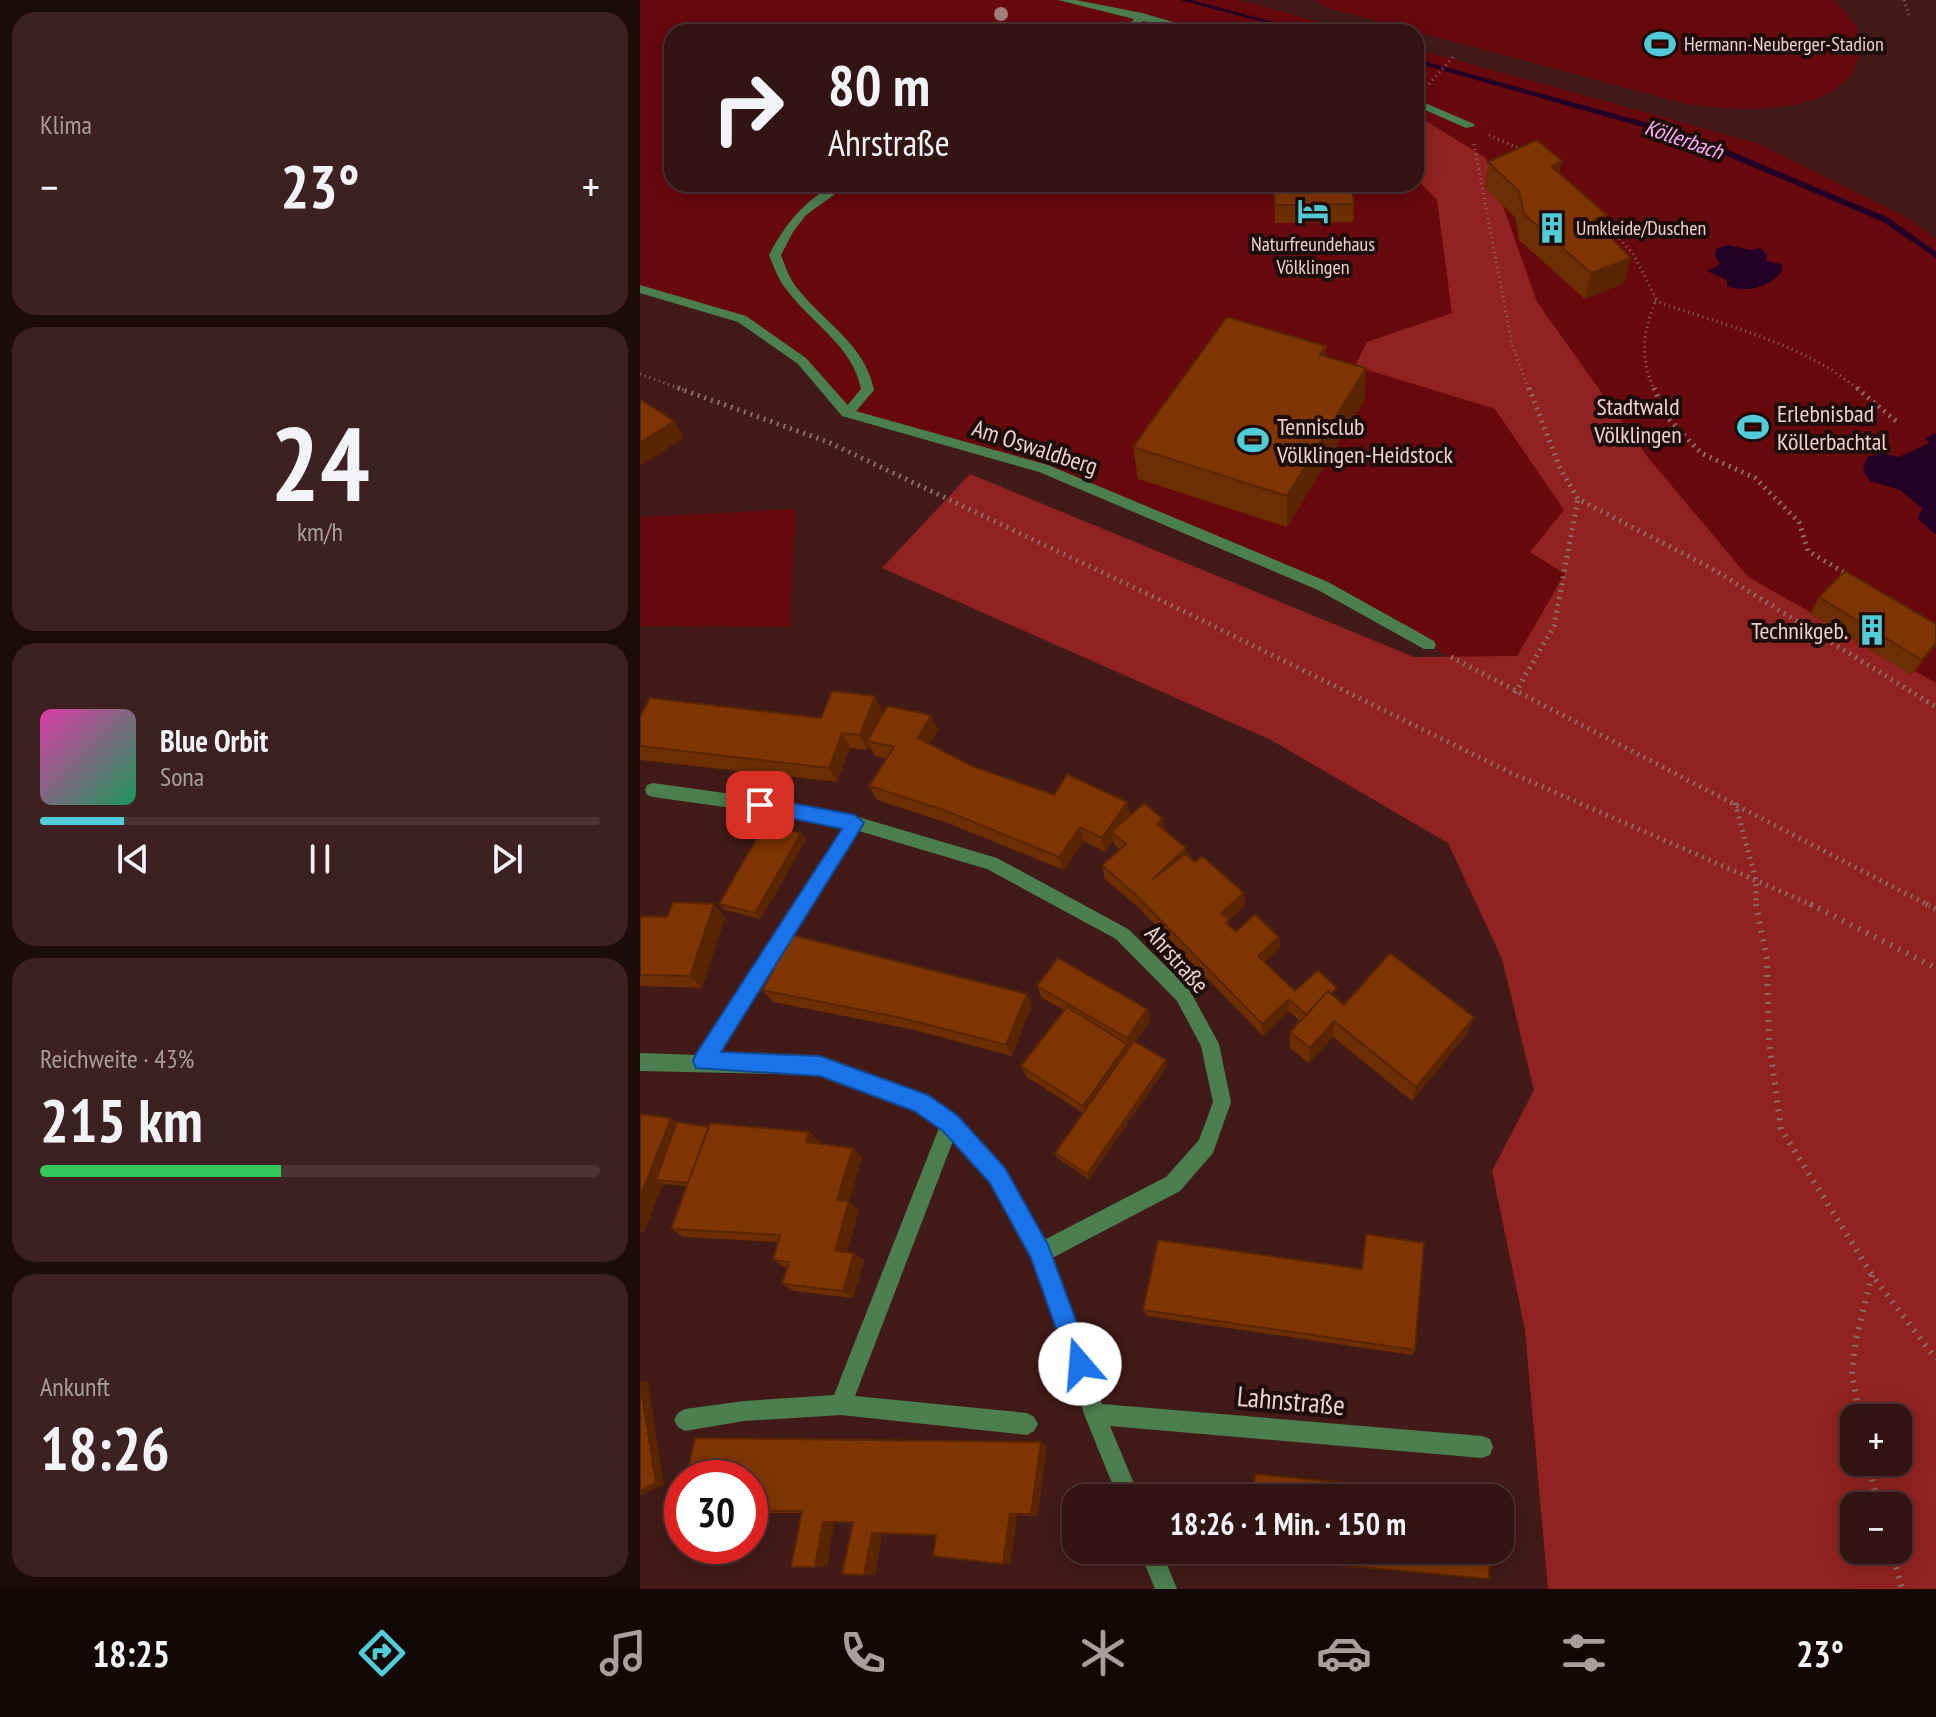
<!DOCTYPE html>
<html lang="de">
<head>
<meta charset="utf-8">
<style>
  :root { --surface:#321412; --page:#3d2120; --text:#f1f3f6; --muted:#a89e9f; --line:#4d3332; --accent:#52cbd9 }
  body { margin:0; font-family:"PT Sans Narrow",sans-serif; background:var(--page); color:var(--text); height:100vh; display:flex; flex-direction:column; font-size:30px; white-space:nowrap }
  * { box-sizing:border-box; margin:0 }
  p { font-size:26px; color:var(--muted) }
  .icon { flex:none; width:44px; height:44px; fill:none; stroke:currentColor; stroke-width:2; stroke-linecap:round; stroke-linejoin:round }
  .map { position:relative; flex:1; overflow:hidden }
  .sheet { display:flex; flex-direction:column; gap:12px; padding:12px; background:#1c0b0a; width:640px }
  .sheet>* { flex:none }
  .guide { position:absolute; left:24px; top:24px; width:760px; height:168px; border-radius:24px; box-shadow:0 4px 20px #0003,0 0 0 2px var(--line); background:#321412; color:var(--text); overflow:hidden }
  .controls { position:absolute; left:1200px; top:1404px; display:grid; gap:16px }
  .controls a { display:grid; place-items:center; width:72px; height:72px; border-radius:16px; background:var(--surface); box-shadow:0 4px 20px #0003,0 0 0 2px var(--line); font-size:40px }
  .speed { position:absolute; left:24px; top:1460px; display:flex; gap:16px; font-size:40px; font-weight:700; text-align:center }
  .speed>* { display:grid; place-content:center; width:104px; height:104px; border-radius:50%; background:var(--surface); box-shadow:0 4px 20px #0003,0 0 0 2px var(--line); line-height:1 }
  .speed .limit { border:12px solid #d22; background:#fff; color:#111 }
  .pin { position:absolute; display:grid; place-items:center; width:68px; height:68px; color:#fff; margin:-34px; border-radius:16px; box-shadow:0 4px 12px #0006 }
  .me { position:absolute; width:88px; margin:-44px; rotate:342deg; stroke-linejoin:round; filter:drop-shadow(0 0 6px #0008) }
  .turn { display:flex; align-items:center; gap:28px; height:168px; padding:0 32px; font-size:36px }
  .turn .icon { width:104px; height:104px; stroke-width:2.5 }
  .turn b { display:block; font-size:56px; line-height:68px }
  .big { font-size:60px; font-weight:700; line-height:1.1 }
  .sheet .widget { flex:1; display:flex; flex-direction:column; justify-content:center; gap:12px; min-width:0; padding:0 28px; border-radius:24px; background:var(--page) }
  .sheet .dial { align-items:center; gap:0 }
  .dial b { font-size:104px; line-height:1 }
  .song { display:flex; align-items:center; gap:24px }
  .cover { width:96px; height:96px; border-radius:12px; background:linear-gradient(135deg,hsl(320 70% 55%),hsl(150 70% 35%)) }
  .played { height:8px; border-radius:4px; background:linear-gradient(90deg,var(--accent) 15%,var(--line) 15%) }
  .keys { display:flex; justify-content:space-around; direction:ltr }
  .heat { display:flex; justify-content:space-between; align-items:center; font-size:44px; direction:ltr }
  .charge { height:12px; border-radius:6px; background:linear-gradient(90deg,#34c759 43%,var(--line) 0) }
  .trip { position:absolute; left:422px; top:1484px; width:452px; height:80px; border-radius:24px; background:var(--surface); box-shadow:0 4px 20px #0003,0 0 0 2px var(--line); font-weight:700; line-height:80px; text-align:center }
  .tabs { display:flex; height:128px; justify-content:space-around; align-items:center; background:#140807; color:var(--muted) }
  .tabs .icon { width:56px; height:56px }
  .tabs .on { color:var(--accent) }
  .tabs b { font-size:36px; color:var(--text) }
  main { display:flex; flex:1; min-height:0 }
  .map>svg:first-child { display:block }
  .green { fill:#68090d; fill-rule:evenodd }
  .forest { fill:#902321; fill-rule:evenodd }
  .water { fill:#230025 }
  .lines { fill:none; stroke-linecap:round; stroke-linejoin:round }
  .stream { fill:#230025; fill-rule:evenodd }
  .path-far2 { stroke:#8e6c68; stroke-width:3; stroke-dasharray:1 4; stroke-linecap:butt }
  .path-far1 { stroke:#8e6c68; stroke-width:5; stroke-dasharray:2 5; stroke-linecap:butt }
  .path { stroke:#8e6c68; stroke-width:6; stroke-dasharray:2 7; stroke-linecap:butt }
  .lane { fill:#4b7f50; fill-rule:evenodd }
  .street { fill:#4b7f50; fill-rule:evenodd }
  .tree { fill:#a27f7c }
  .wall { fill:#6d2e03 }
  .shaded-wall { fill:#592503 }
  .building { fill:#7f3504; stroke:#592503; stroke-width:2 }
  .route { fill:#1a73e8; stroke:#114b97; stroke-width:2 }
  .labels { text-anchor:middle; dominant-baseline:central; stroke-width:8; stroke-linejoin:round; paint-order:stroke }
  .far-poi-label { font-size:20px; fill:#ecd1cd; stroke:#1d0c0a; text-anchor:start }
  .far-water-label { font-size:22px; font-style:italic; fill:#feadff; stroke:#1d0c0a }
  .park-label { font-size:24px; fill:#f0d1cd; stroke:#1d0c0a }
  .poi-label { font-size:24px; fill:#ecd1cd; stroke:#1d0c0a; text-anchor:start }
  .street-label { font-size:24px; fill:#ecd1cd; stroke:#1d0c0a }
  .near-street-label { font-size:28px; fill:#ecd1cd; stroke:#1d0c0a }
</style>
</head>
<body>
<main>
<section class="sheet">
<div class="widget"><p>Klima</p>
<div class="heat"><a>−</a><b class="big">23°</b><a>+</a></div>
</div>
<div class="widget dial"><b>24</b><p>km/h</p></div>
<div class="widget">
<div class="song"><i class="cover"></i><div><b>Blue Orbit</b><p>Sona</p></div></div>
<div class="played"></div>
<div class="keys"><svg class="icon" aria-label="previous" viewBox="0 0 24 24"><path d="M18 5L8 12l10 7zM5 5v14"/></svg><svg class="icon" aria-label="pause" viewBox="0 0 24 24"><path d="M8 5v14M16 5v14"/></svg><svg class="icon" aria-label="next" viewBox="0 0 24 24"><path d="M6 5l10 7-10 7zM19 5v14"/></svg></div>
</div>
<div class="widget"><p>Reichweite · 43%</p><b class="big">215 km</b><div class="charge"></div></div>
<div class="widget"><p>Ankunft</p><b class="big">18:26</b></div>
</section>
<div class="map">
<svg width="1296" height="1589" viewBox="0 0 1296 1589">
  <rect width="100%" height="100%" fill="#421b18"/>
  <path class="green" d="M0,0H600L715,32H32V184H776V49L1117,143L1270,219L1296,239V1589H908L885,1330L852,1171L894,1090L931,724L683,586L403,468L207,413L162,361L102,319L0,288ZM1214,1418H1258V1462H1214ZM1214,1506H1258V1550H1214Z
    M674,0H1195L1218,28C1218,37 1220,50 1218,59C1200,120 1093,110 1046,104L688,8Z
    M156,509L149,627L0,626V517Z"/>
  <path class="forest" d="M776,115L846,158L897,302L1006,455L1108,577L1296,683V1589H908L885,1330L852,1171L894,1090L862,959L808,843L631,740L242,568L330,474L774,657L877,656L925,574L890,552L924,510L855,409L715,366L727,342L812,313L797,200L776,178ZM1214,1418H1258V1462H1214ZM1214,1506H1258V1550H1214Z"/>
  <path class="water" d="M1088,245L1110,250L1120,248L1127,255L1126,261L1142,264V271C1130,288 1106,293 1087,286V280L1067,271L1080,264L1075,256L1076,249Z
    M1296,433V535L1278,519L1282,508L1260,490L1230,481L1223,470L1227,457L1242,453L1259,457L1289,443L1285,438Z"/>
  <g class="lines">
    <path class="stream" d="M540,0H551L672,32H661Z
      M776,59L1055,136L1249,218L1296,252V258L1243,222L1049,140L776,63Z"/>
    <path class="path-far2" d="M1264,0L1269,15
      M789,84L815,55
      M849,135L884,151
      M834,144L872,345L889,390
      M963,220L994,255L1016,299C1003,334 999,355 1014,390
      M1015,301C1082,325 1164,343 1219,390
      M0,374L44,390"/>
    <path class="path-far1" d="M38,388L188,442L537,608L871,773L1174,906
      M889,388L920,468L938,499L1071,568L1296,707
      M1014,388L1026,416L1061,453L1115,478L1159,522L1168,551L1208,575
      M1217,388L1257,422
      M811,657L1290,906
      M875,693L914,626L938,499
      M1095,803L1116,880V906"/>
    <path class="path" d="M1116,904L1127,959L1129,1041L1141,1129L1232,1275L1296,1359
      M1170,904L1296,968
      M1286,904L1296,909
      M1220,1418L1212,1374L1216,1339L1232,1275
      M1228,1462L1238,1506
      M1251,1550L1262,1589"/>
    <path class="lane" d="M418,0H436L502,13L568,32H550L503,21L493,32H483L494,19Z
      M776,99L834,124L835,126L826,128L776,106Z
      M195,184H209L166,215L153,232L141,255C145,265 148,275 154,284C181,321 225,343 234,390L212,416L207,417L201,413L221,389C213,346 171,323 146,289C138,279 134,267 129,255C145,224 164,201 195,184Z"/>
    <path class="street" d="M0,285L106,316L166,358L212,410L408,465L688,582L794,641L796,645L794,649H784L678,590L399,472L202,416L158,364L98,322L0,293Z
      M13,783L120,798L215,816L357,858L488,929L549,989L579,1044L591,1102L573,1153L540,1191L412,1258L443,1340L462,1404L842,1436L850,1439L853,1447L850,1455L842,1458L470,1426L500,1498H478L444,1414L423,1340L392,1258L351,1183L313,1141L215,1396L387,1413L394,1417L398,1424L394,1431L387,1435L201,1415L104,1421L45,1431L38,1427L34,1420L38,1413L45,1409L104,1401L194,1395L299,1128L275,1110L180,1075L0,1071V1053L58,1055L203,828L120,812L13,797L7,795L5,790L7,785ZM219,831L347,869L476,939L537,1001L561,1046L573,1102L559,1140L526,1177L404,1240L365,1169L317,1117L288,1097L180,1057L78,1055Z
      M499,1550H521L537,1589H515Z"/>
  </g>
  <circle class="tree" cx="361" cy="14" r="7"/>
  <path class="wall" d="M922,161L919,173L963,229L991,258L984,283L945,299L879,240L875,217L845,188L848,162Z
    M634,184L714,204L713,222L635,223Z
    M686,346L685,356L726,368L724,401L647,527L498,479L493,447Z
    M1179,597L1296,624V646L1271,675L1170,614Z
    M235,696L242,712L239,720L291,715L298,730L289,744L332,766L414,795L487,802L490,815L525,831L555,862L604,893L605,906L589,920V926L596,932L639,937L640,949L625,962L655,991L696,998L704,1005L828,1033L772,1101L693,1037L669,1063L650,1048V1032L660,1021L649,1011L623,1036L499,908L465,879L462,865L479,849L475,845L473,840L465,852L444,841L424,870L310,824L237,800L229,786L247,759L235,756L229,745L227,750L210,748L197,782L0,760V717L181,718Z
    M161,833L166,840L121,919L85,910L79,904Z
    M74,904L85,917L62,988L0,986V916L27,917Z
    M397,986L507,1009L510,1021L495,1042L527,1066L449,1179L417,1158L415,1153L443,1113L387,1077L381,1066L424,1010L402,998Z
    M122,990L392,1005L372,1056L270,1029L133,1002Z
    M0,1114L31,1118L37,1122L69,1127L169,1132L180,1142L179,1144L213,1148L222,1157L209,1202L219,1210L207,1252L214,1253L224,1260L213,1298L154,1291L142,1284L148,1267H144L133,1260L138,1242L44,1237L31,1229L46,1186L23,1184L4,1232H0Z
    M726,1234L775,1350L772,1355L507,1316L503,1310L721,1269Z
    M407,1445L398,1516L377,1515L370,1564H363L296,1536L242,1534L235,1575L213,1523H194L187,1567L162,1513H110V1478Z"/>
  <path class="shaded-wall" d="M922,161L917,187L911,166Z
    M967,215L961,241L954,220Z
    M991,258L984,283L945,299L951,273Z
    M686,346L685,378L680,355Z
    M726,368L724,401L647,527V496Z
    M34,421L44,438L0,466V443Z
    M1296,643V646L1271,675L1282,660Z
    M235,696L242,712L230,742L227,741L229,745L227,750L220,735Z
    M291,715L298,730L284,753L278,738Z
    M202,733L210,748L197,782L189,768Z
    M487,802L490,817L471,832L473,840L465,852L462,838Z
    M523,819L526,833L517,824Z
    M440,827L444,841L424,870L419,857Z
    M161,833L166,840L121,919L115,913Z
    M546,848L548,862L512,880Z
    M604,893L605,906L582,926L581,913Z
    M74,904L85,917L62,988L50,976Z
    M639,937L640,949L618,968V956Z
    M387,994L392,1005L372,1056L366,1045Z
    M649,999V1011L623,1036L622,1024Z
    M507,1009L510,1021L490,1049L487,1038Z
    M834,1017L828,1033L772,1101L776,1087Z
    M694,1021L693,1037L669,1063L670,1048Z
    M487,1044L490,1055L447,1116L443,1106Z
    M526,1060L527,1066L449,1179L447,1174Z
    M31,1118L44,1127L16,1180L23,1184L4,1232L0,1230V1198Z
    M169,1132L180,1142L177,1152L166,1142Z
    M213,1148L222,1157L209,1202L219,1210L205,1258L195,1251L197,1200Z
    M214,1253L224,1260L213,1298L203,1291Z
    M0,1380L8,1382L24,1485L0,1496Z
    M401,1442L407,1445L398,1516L391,1514Z
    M370,1514L377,1515L370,1564H363Z
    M183,1522L194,1523L187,1567H175Z
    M232,1533L242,1534L235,1575H224Z"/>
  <path class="building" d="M897,140L922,161L911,166L967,215L954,220L991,258L951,273L884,214L879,191L848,162Z
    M634,184H712L714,204L635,205Z
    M587,317L686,346L680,355L726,368L647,496L493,447Z
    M0,399L34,421L0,443Z
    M1205,571L1296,624V643L1282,660L1179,597Z
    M192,691L235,696L220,735L202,733L189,768L0,746V717L10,698L181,718Z
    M247,706L291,715L278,738L332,766L414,795L427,774L487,802L462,838L440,827L419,857L304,810L229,786L254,747L227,741Z
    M504,803L523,819L517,824L546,848L512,880L545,854L555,862L562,856L604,893L581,913L589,920L586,923L596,932L615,914L639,937L618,956L655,991L678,970L697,988L691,994L688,991L666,1015L649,999L622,1024L496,895L462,865L486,844L471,832Z
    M125,824L161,833L115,913L79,904Z
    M33,902L74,904L50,976L0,975V916L27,917Z
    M152,935L387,994L366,1045L262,1018L122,990Z
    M750,953L834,1017L776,1087L694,1021L670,1048L650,1032L688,991L704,1005Z
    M418,958L507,1009L487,1038L397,986Z
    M427,1007L487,1044L443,1106L381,1066Z
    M494,1041L526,1060L447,1174L415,1153Z
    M0,1114L31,1118L0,1198Z
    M37,1122L69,1127L48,1183L16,1180Z
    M70,1123L169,1132L166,1142L213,1148L197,1200L209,1201L195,1251L214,1253L203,1291L142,1284L149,1262L133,1260L140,1235L31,1229Z
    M726,1234L784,1243L775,1350L503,1310L518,1240L722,1269Z
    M0,1382L16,1483L0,1491Z
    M55,1438L401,1442L391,1514H370L363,1564L293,1556L296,1535L232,1533L224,1575L202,1574L213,1522H183L175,1567H151L162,1511H110V1478H46Z
    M615,1474L850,1496V1498H613Z
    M42,1495V1512H38Z
    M609,1550H850L849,1579L608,1557Z"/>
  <path class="route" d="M120,797L215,815L224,823L81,1052L180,1056L288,1095L318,1116L365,1168L408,1245L452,1364L449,1373L440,1376L432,1373L391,1258L350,1183L303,1131L274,1111L180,1076L56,1068L53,1061L56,1054L202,829L113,810L110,805Z"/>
  <defs>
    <symbol id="stadium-bare" viewBox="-9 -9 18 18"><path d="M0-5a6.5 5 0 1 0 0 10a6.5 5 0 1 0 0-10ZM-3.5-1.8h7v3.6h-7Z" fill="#52cbd9" stroke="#1d0c0a" stroke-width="2.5" paint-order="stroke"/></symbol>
    <symbol id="hotel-bare" viewBox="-9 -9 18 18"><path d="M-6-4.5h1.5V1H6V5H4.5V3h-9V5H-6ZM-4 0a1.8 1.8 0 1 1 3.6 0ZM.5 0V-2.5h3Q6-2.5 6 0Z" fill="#52cbd9" stroke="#1d0c0a" stroke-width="2.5" paint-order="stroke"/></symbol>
    <symbol id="building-bare" viewBox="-9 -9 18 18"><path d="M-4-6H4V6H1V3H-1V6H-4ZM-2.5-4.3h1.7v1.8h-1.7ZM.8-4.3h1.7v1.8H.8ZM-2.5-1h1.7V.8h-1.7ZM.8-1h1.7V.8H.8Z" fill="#52cbd9" stroke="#1d0c0a" stroke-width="2.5" paint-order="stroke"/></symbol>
  </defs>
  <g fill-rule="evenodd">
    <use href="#stadium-bare" x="998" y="22" width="44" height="44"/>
    <use href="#hotel-bare" x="651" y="189" width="44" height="44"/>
    <use href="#building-bare" x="890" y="206" width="44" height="44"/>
    <use href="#stadium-bare" x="1091" y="405" width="44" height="44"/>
    <use href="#stadium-bare" x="591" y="418" width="44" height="44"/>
    <use href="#building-bare" x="1210" y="608" width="44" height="44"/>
  </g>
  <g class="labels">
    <g class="far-poi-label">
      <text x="1044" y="44">Hermann-Neuberger-Stadion</text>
      <text x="936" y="228">Umkleide/Duschen</text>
      <text x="673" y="244" text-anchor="middle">Naturfreundehaus<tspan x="673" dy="23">Völklingen</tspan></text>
    </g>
    <g class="far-water-label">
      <text transform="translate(1044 139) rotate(19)">Köllerbach</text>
    </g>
    <g class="park-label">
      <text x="998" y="406">Stadtwald<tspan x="998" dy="28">Völklingen</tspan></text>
    </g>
    <g class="poi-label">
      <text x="1137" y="413">Erlebnisbad<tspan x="1137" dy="28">Köllerbachtal</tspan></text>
      <text x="637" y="426">Tennisclub<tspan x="637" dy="28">Völklingen-Heidstock</tspan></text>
      <text x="1208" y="630" text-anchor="end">Technikgeb.</text>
    </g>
    <g class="street-label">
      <text transform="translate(395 447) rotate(18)">Am Oswaldberg</text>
      <text transform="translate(537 959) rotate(48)">Ahrstraße</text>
    </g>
    <g class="near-street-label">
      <text transform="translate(651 1400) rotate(5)">Lahnstraße</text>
    </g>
  </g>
</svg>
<div class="controls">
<a>+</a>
<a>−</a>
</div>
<div class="speed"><div class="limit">30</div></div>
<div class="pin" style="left:120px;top:805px;background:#d93025"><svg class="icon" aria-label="arrive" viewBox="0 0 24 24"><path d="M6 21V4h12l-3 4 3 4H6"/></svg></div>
<svg class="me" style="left:440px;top:1364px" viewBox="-20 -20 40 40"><circle r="19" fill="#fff"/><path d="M0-13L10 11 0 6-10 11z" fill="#1a73e8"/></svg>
<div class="trip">18:26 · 1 Min. · 150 m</div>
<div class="guide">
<div class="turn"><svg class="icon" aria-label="right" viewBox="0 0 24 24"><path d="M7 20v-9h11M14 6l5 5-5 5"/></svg><div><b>80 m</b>Ahrstraße</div></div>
</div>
</div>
</main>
<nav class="tabs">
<b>18:25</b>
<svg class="icon on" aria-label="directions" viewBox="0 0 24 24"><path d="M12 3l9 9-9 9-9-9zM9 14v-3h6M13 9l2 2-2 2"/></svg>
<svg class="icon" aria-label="music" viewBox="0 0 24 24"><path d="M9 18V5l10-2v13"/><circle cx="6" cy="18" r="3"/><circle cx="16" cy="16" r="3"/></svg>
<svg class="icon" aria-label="phone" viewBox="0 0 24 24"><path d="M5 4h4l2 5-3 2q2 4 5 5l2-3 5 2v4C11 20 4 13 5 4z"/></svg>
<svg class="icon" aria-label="climate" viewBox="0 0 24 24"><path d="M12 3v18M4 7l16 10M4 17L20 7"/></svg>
<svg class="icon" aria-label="car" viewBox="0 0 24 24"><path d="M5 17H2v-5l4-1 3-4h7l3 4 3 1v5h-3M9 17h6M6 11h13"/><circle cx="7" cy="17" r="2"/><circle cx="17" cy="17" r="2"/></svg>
<svg class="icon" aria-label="filters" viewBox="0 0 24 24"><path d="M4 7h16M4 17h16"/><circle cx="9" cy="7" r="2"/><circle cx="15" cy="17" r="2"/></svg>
<b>23°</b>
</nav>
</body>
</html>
